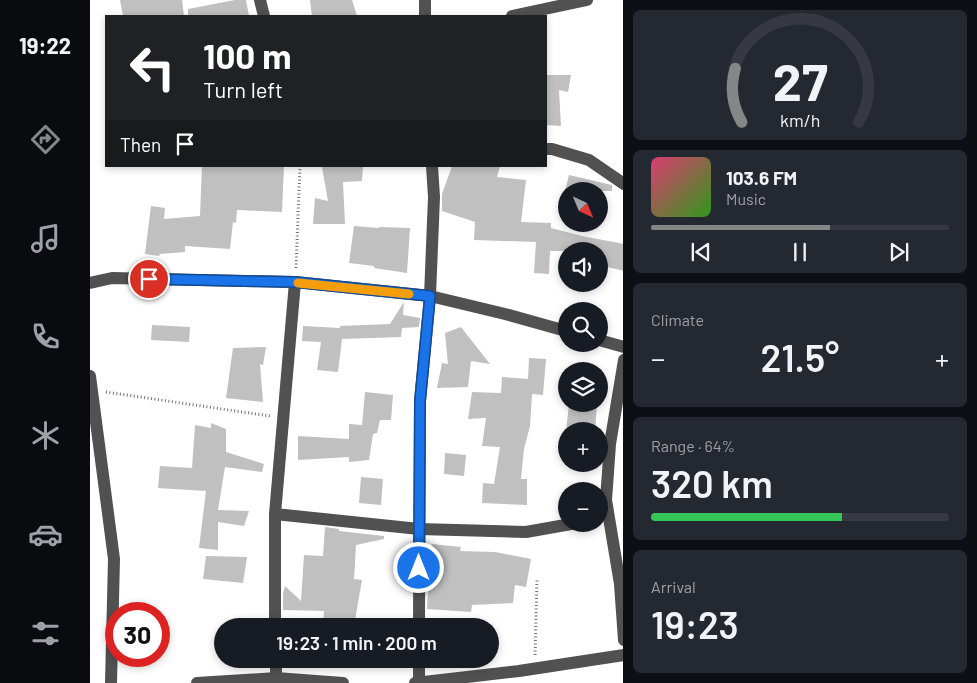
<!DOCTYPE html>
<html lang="en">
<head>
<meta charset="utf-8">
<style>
  :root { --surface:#171b24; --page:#242831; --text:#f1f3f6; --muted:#9ea1a6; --line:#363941; --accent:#858687 }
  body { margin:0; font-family:Barlow,sans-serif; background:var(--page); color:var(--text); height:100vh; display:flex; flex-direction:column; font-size:19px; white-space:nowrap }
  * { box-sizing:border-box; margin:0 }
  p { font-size:16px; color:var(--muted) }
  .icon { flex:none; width:28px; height:28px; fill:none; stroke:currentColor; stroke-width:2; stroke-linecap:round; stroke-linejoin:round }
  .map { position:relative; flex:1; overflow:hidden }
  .sheet { display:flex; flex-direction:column; gap:10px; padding:10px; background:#0d0f14; width:354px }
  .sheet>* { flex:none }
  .guide { position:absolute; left:15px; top:15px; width:442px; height:152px; border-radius:0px; box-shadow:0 2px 8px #0003; background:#202124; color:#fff; overflow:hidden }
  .needle { width:32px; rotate:136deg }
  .fabs { position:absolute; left:468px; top:182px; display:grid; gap:10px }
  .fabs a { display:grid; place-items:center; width:50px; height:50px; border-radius:50%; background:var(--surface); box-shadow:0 2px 8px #0003; font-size:25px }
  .speed { position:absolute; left:15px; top:602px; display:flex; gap:10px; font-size:25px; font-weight:700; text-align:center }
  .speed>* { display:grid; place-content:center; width:65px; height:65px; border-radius:50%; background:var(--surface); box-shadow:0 2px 8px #0003; line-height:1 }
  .speed .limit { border:8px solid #d22; background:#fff; color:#111 }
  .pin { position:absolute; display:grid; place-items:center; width:42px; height:42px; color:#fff; margin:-21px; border:2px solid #fff; border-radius:50%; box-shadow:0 1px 5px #0007 }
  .me { position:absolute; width:55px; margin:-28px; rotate:0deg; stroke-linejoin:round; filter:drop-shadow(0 0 4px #0008) }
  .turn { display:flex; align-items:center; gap:18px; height:105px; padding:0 15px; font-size:22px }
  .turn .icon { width:65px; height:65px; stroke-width:2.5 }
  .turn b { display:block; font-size:35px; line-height:42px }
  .then { display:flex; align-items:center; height:48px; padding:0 15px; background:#0003; gap:10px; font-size:19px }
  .big { font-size:38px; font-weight:600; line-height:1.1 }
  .sheet .widget { flex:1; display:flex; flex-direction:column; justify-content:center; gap:8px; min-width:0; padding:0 18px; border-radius:8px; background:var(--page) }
  .sheet .dial { align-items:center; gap:0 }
  .dial svg { height:130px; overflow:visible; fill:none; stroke:var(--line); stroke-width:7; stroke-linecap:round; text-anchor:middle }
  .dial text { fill:var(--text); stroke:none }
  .song { display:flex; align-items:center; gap:15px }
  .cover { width:60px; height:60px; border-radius:8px; background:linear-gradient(135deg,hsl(340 70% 55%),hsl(110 70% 35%)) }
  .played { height:5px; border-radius:2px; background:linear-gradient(90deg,var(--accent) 60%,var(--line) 60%) }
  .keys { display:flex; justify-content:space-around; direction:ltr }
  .heat { display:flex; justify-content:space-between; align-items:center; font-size:28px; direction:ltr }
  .charge { height:8px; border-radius:4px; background:linear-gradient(90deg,#34c759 64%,var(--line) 0) }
  .trip { position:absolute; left:124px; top:618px; width:285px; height:50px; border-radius:25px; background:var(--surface); box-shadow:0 2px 8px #0003; font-weight:600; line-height:50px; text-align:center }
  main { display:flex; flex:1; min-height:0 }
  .tab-bar { display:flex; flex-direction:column; width:90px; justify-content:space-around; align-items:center; background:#090b0e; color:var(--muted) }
  .tab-bar .icon { width:35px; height:35px }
  .tab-bar .current { color:var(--accent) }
  .tab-bar b { font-size:22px; color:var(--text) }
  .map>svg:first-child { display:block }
  .building { fill:#c0c0c0 }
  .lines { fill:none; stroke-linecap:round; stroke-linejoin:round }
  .path { stroke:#737373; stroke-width:3; stroke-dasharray:1 2.5; stroke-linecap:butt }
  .minor { stroke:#515151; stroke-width:12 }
  .route-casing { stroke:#114b97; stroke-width:12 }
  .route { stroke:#1a73e8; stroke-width:9 }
  .slow { stroke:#f59e0b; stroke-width:9 }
</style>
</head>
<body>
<main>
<nav class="tab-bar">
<b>19:22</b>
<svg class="icon current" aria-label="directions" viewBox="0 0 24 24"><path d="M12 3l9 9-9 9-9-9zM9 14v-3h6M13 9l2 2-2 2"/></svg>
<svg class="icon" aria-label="music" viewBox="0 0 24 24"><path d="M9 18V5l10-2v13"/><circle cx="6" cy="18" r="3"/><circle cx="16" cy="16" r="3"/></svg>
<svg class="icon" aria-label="phone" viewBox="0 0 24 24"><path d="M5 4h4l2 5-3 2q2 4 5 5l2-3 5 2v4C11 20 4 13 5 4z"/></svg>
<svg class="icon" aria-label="climate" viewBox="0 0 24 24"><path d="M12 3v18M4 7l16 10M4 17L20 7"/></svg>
<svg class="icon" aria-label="car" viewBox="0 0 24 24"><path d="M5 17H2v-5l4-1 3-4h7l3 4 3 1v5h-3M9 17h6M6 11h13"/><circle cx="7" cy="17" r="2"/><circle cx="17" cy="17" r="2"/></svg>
<svg class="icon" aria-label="filters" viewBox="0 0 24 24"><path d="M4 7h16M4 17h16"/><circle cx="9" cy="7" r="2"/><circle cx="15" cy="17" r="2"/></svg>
</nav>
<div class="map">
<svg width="534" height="683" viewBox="0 0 534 683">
  <rect width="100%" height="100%" fill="#fff"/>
  <path class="building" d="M30,0H92L94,16H33Z
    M145,0H156L159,16H98V9Z
    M220,0H262L267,16H222Z
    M456,75H481L478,92L469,90L471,126L456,125Z
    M112,166H194L192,212L147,210L146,223L143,222L140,249L95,246V252L70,254L69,256L55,254L61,206L75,208L74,219L110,216Z
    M252,166H273L272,181L253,182L255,224H223L225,198L238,201L232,167Z
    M362,166H410L407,177L436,180L431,222L461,223V228L492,236L534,244V271L509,265V251H460L459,274L444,273L446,242L384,240L385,222L352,211V194Z
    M479,175L522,185V191H475Z
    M264,226L289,228V227L320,228L317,273L284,268V266L259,263Z
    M314,302L313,315L330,318L329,327L312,328L311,337L252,339L248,372L227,370L231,342L212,341L213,326L250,328V326L300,324Z
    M62,325L100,327L99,342L61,340Z
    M371,327L400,364L381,361L378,387L347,388L352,363L358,364L355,333Z
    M176,347L173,365L170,364L173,402L136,398L143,348Z
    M439,358L456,359L453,395L442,394L440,426L434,449L431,479H437V505L392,503L393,483L404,484L410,447L392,446L396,418L378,419L382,392L411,393L412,377L438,379Z
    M275,392L303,395L301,420H290L287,433L283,434L279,460L259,462V457L208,460V436L259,439V424L272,425Z
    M479,404H507L505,431H476Z
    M121,423L136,429V452L174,464L172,472L135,467L128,510L159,511L154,526L128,522V550L109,548L116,491L68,488L70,466L102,468L105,425L121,428Z
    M355,453L376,455L374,476L354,474Z
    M271,477L293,479L291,505L269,503Z
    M235,527L249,529V531L294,536V539L266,545L264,579L272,580L264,626H233L234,611L193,610V594L195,586L211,601L214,555L233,556Z
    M342,544L371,547L370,551L405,552L441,559L436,587L425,585L423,603L382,605L381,612L337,609L339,566H337V559Z
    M116,556L157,557L153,583L113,579Z"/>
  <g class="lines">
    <path class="path" d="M206,268L210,166
      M16,392L180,416
      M445,655L447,580"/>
    <path class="minor" d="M170,0L174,16
      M335,16V0
      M422,16L497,0
      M456,149H462L499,160L534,184
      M342,166L344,197L340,296L415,314L476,331
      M0,283L22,278L205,282L340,296L330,401L329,626
      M509,340L534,347
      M534,360L520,444L516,500L530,584L534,640
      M0,376L24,559L21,683
      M185,514L329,529L436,532L481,524
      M185,626V514L205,282
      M186,659V678
      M107,683L186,678L253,683
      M325,683L429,671L534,655
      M329,683V659"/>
  </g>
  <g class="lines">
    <defs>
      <path id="route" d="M59,279L205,282L340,296L330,401L329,568"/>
    </defs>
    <use href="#route" class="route-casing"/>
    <use href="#route" class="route"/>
    <path class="slow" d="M208,283L319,294"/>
  </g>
</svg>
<div class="fabs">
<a><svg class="needle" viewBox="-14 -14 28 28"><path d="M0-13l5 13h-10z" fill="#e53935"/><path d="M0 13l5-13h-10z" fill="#9ea1a6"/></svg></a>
<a><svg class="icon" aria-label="sound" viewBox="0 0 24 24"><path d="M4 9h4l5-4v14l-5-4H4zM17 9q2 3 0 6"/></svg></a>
<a><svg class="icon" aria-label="search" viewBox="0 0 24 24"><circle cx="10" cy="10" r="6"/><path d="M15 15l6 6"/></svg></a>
<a><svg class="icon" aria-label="layers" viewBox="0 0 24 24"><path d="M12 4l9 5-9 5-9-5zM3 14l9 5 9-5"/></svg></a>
<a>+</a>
<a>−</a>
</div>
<div class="speed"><div class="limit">30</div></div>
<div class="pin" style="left:59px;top:279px;background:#d93025"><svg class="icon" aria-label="arrive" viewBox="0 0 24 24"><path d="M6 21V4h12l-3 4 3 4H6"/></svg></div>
<svg class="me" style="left:329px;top:568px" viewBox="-20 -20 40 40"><circle r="17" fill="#1a73e8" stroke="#fff" stroke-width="3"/><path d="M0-11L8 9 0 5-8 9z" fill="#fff"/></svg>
<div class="trip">19:23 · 1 min · 200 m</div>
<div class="guide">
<div class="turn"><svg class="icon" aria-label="left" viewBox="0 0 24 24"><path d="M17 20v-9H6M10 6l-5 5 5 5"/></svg><div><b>100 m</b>Turn left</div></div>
<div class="then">Then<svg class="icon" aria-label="arrive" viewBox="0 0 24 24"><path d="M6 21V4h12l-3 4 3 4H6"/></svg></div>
</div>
</div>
<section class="sheet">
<div class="widget dial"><svg viewBox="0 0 100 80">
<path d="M14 69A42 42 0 1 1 86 69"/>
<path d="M14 69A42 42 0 0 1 10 36" stroke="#858687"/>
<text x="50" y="56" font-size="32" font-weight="700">27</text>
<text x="50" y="72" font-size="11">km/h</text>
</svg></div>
<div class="widget">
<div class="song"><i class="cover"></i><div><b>103.6 FM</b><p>Music</p></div></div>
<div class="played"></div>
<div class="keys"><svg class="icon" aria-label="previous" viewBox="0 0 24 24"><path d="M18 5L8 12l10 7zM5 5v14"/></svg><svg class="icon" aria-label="pause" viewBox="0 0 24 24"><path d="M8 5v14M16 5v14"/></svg><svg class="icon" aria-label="next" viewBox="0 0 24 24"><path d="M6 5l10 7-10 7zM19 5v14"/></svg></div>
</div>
<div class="widget"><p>Climate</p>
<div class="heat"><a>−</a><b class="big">21.5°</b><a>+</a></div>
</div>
<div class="widget"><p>Range · 64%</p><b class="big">320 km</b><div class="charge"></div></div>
<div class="widget"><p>Arrival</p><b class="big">19:23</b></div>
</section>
</main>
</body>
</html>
